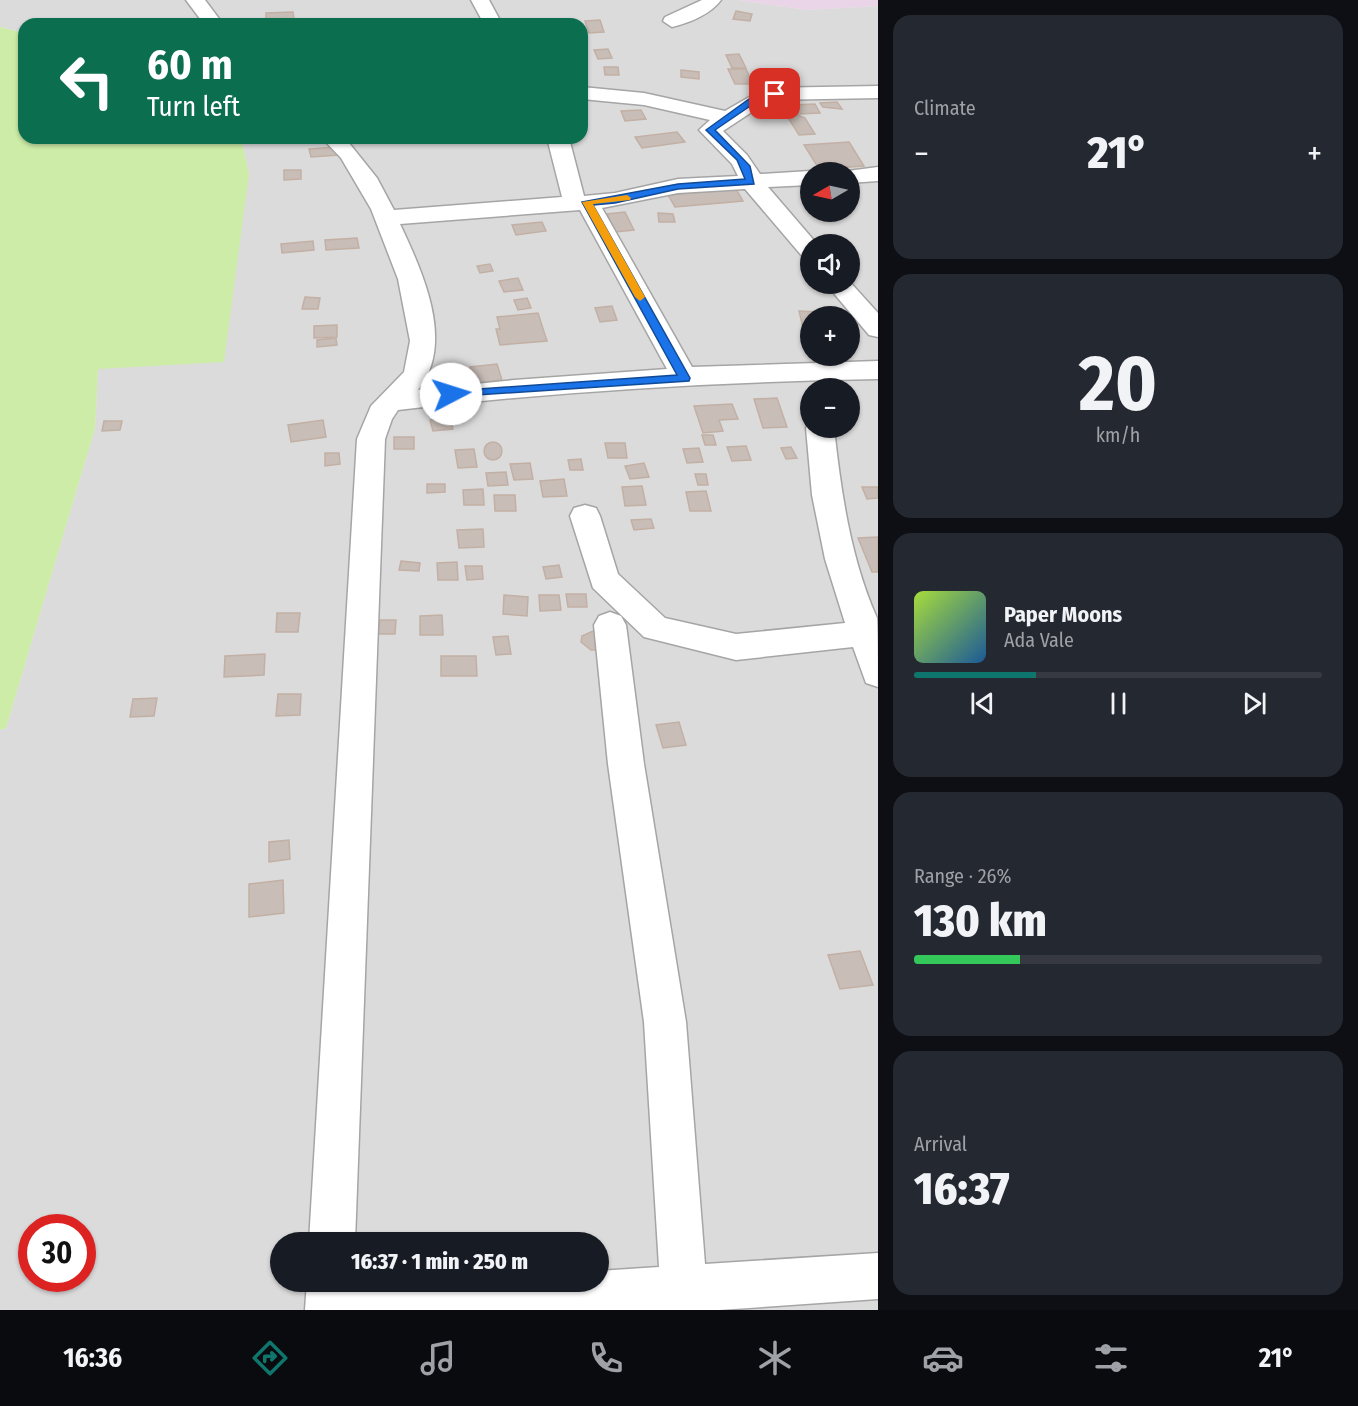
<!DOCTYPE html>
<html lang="en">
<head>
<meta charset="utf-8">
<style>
  :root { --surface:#171b24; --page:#242831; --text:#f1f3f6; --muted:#9ea1a6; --line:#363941; --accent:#0f766e }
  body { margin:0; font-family:"Fira Sans Condensed",sans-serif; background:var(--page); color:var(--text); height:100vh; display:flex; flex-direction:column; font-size:22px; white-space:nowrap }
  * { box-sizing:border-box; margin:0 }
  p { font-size:20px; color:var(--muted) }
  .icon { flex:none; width:33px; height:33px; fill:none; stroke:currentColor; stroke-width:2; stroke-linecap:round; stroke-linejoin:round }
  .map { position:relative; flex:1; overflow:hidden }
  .details { display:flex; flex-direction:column; gap:15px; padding:15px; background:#0d0f14; width:480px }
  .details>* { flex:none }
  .guide { position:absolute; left:18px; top:18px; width:570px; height:126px; border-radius:18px; box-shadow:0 2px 4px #0004; background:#0b6e4f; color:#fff; overflow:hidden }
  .needle { width:39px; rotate:261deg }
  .fabs { position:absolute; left:800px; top:162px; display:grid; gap:12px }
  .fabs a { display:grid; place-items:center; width:60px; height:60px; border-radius:50%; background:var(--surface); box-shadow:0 2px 4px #0004; font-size:30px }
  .speed { position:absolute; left:18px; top:1214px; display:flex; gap:12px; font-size:30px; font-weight:700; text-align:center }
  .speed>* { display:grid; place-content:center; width:78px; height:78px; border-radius:50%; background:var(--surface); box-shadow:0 2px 4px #0004; line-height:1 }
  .speed .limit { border:9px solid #d22; background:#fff; color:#111 }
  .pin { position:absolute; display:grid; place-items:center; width:51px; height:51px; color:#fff; margin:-26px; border-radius:12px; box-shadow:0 3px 9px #0006 }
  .me { position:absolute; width:66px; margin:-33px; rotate:85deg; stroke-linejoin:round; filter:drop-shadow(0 0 4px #0008) }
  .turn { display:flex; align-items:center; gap:21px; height:126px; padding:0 30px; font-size:27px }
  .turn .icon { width:78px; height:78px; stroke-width:2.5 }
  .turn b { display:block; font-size:42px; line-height:51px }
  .big { font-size:45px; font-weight:800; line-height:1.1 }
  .details .tile { flex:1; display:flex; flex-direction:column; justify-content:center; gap:9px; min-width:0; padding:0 21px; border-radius:18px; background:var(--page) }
  .details .dial { align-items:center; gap:0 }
  .dial b { font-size:78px; line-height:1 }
  .song { display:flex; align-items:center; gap:18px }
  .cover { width:72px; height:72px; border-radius:9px; background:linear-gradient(135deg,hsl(80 70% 55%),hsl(210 70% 35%)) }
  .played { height:6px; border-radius:3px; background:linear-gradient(90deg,var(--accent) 30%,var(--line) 30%) }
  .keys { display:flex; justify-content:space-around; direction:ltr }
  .heat { display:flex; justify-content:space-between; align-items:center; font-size:33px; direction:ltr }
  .charge { height:9px; border-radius:4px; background:linear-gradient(90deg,#34c759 26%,var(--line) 0) }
  .trip { position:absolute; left:270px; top:1232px; width:339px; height:60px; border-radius:30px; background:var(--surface); box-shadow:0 2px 4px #0004; font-weight:800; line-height:60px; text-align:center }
  .menu { display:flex; height:96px; justify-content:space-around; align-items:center; background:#090b0e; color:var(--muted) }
  .menu .icon { width:42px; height:42px }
  .menu .on { color:var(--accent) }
  .menu b { font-size:27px; color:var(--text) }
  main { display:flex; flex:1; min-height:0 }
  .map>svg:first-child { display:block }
  .residential { fill:#dcdbdb; fill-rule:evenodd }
  .industrial { fill:#e9d5e7 }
  .grass { fill:#cdeca7 }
  .building { fill:#c8bdb7; stroke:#c2b0a5; stroke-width:1.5 }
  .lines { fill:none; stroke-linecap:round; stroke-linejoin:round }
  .minor-casing { stroke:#a5a5a5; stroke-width:3 }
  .minor { fill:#fff; fill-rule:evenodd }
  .route { fill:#1a73e8; stroke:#114b97; stroke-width:1.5 }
  .slow { fill:#f59e0b }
</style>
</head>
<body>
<main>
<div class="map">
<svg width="878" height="1310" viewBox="0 0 878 1310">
  <rect width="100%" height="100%" fill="#f0ebe4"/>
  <path class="residential" d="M0,0H738L807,10L878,6V1310H0V730L6,728L95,428L98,368L249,174L241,138H582V24H24V38L20,32L0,27ZM810,172H849V212H810ZM810,244H849V284H810ZM810,316H849V356H810ZM810,388H849V428H810ZM32,1227H82V1278H32ZM280,1242H598V1281H280Z"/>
  <path class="industrial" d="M738,0H878V6L807,10Z"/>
  <path class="grass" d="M0,27L20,32L24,38V138H241L249,174L224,362L98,369L95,428L6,728L0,730Z"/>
  <path class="building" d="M736,11L752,14L750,21L733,19Z
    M293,12L294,19L279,20V24H266V13Z
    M600,20L604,32L589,33L585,21Z
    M608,49L612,58L598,59L594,50Z
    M739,54L746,68H732L726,55Z
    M604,67H618L619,75H605Z
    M728,69H746L753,84H735Z
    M681,70L699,72V79L681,77Z
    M837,102L842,109L823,107L820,103Z
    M815,104L820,113L798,114L793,105Z
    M641,110L646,119L625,121L621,111Z
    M797,115L805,118L815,134L799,135L787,116Z
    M677,132L685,142L642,148L635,137Z
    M849,142L864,166L819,169L804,145Z
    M337,147L339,155L311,157L309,149Z
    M284,170H301V179L284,180Z
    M736,189L743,201L675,207L668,195Z
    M625,212L634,230L615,232L607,214Z
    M658,213L673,214L675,222H659Z
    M542,222L546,231L516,235L512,225Z
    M357,238L359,248L326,250L325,240Z
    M313,241L314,250L282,253L281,244Z
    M490,264L493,271L480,273L477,266Z
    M518,278L523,290L504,292L499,281Z
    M305,297L320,298L318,309H302Z
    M527,298L531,308L518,310L514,300Z
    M612,306L617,320L600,322L595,308Z
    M799,311L820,312L821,316H810V332H804Z
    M538,313L547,341L500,345L496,329H500L497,317Z
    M337,325V337L314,338V326Z
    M336,338L337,345L317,347V340Z
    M497,364L502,380L474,383L470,367Z
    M777,398L787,427L763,428L754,399Z
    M732,404L738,419L719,420L723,431L703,433L694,406Z
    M450,417L453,429L433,431L430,420Z
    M323,420L326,437L291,442L288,425Z
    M104,421H122L120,430L102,431Z
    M702,435H713L716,445H705Z
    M394,437H414V449H394Z
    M484 451a9 9 0 1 1 18 0a9 9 0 1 1-18 0Z
    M605,443H625L627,458H608Z
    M746,446L751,460L732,461L727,447Z
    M791,447L797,458L786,459L781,448Z
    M699,448L703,462L687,463L683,449Z
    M474,449L477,467L458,468L455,450Z
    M325,453H339L340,464L325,466Z
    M581,459L583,470H570L568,460Z
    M530,463L533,479L514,480L510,464Z
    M644,463L649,477L630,479L625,466Z
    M506,472L508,485L488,486L486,473Z
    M695,474H706L708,485H698Z
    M564,479L567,496L543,497L540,481Z
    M427,484H445V492L427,493Z
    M642,486L646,505L625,506L622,487Z
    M862,487H878V498L867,499Z
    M483,489L484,505H464L463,490Z
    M706,491L711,511H690L686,492Z
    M494,495H515L516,511H495Z
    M651,519L654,528L634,530L631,520Z
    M483,529L484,547L459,548L457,530Z
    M878,537V572H872L858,538Z
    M401,561L420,563L419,571L399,570Z
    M457,562L458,580H438L437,563Z
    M559,565L562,577L546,579L543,567Z
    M465,566H482L483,579L467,580Z
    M566,594H586L587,607H568Z
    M504,595L528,597L527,616L503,614Z
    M539,595H559L561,610L540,611Z
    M277,613H300L298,632H276Z
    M442,615L443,635H420V616Z
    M380,620H396L395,634H378Z
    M593,631L599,633L598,650H591L581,642L582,636Z
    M508,636L511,654L496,655L493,637Z
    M265,654L264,675L224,677L225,656Z
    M441,656H476L477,676H441Z
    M278,694H301L300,715L276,716Z
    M157,698L154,716L130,717L133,699Z
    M679,722L686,745L663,748L656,725Z
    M289,840L290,859L269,862V842Z
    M283,880L284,913L249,917V884Z
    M860,951L873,985L840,989L828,955Z"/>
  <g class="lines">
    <defs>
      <path id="minor" d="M186,0H205L223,24H204Z
        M471,0H489L502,24H484Z
        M702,0H721C711,14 689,23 672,27L663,21L665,17Z
        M878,86V98L770,100L723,131L747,155L760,174L810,171L815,172H810V185L768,187L817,244H810V258L802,256L745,189L678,193L602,208L692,367L878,361V379C717,382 558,391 398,410L392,419L385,439L355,1242H309L357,439L371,406L404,372L410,341L398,279L371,209L341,158L322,138H345L377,178L394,210L562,197L547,138H569L584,196L615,193L678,179L738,176L732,164L699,130L710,120L644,105L582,99V87L644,93L725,111L765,88ZM580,210L667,369L514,380L418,390C456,343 422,271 400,224Z
        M878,167V181L849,183V172H840Z
        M849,281L878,313V337L869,335L826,284H849Z
        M810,422V428H834C841,493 851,560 877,618C878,626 878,674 878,687L866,683L853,647L736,660L644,637L593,588L570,516L574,508L585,505L596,508L600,516L618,574L665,618L736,634L845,623L825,559L812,495L806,428Z
        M610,612L621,616L626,625L644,764L686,1022L705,1264L878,1253V1299L719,1310H305L307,1281H353V1290L362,1286L442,1281H598V1271L659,1267L644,1022L608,764L594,625L599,616Z"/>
    </defs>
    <use href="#minor" class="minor-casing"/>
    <use href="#minor" class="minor"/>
  </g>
  <path class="route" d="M775,92L778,96L762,98L715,130L750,166L754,184L678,189L615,203L593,205L690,378L689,381L447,397V392L451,391L677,375L582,202L678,184L745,179L737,160L706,130L756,94Z"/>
  <path class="slow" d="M627,195L631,198L630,200L593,204L645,297L640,301L635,297L582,202Z"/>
</svg>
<div class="fabs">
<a><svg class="needle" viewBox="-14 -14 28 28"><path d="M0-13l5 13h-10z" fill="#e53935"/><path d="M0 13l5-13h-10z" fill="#9ea1a6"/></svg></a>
<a><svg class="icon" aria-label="sound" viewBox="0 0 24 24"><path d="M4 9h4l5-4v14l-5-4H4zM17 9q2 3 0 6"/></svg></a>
<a>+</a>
<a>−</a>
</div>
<div class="speed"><div class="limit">30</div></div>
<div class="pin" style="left:775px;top:94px;background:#d93025"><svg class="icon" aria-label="arrive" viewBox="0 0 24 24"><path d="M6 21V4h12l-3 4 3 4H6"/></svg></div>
<svg class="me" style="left:451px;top:394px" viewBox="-20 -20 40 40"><circle r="19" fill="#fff"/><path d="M0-13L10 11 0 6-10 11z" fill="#1a73e8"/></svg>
<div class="trip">16:37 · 1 min · 250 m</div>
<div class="guide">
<div class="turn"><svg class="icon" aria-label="left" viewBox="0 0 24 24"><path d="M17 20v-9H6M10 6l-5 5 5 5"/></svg><div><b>60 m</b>Turn left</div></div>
</div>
</div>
<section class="details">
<div class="tile"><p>Climate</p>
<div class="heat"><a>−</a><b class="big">21°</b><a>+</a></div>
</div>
<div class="tile dial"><b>20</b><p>km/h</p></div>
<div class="tile">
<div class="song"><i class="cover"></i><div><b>Paper Moons</b><p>Ada Vale</p></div></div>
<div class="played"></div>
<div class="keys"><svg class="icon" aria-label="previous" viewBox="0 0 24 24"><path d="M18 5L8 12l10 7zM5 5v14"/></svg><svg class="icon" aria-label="pause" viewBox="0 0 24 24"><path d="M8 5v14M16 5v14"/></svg><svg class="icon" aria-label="next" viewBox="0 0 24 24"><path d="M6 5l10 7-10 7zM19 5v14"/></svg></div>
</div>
<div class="tile"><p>Range · 26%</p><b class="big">130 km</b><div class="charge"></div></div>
<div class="tile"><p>Arrival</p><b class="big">16:37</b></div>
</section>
</main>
<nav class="menu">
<b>16:36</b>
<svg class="icon on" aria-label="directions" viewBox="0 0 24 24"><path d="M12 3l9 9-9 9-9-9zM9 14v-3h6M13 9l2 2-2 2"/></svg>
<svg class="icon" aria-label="music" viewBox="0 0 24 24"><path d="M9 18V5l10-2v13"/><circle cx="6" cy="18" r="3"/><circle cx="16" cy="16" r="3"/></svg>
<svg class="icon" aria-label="phone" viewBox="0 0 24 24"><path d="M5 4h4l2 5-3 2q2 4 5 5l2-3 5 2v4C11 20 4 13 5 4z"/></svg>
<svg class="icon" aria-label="climate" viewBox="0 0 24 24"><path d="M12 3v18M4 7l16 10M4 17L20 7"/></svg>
<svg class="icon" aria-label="car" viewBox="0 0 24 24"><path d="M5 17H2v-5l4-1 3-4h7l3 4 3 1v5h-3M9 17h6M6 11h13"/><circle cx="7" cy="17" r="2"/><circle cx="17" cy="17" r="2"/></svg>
<svg class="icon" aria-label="filters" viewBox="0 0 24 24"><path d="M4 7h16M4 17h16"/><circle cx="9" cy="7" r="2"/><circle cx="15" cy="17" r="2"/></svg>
<b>21°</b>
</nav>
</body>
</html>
